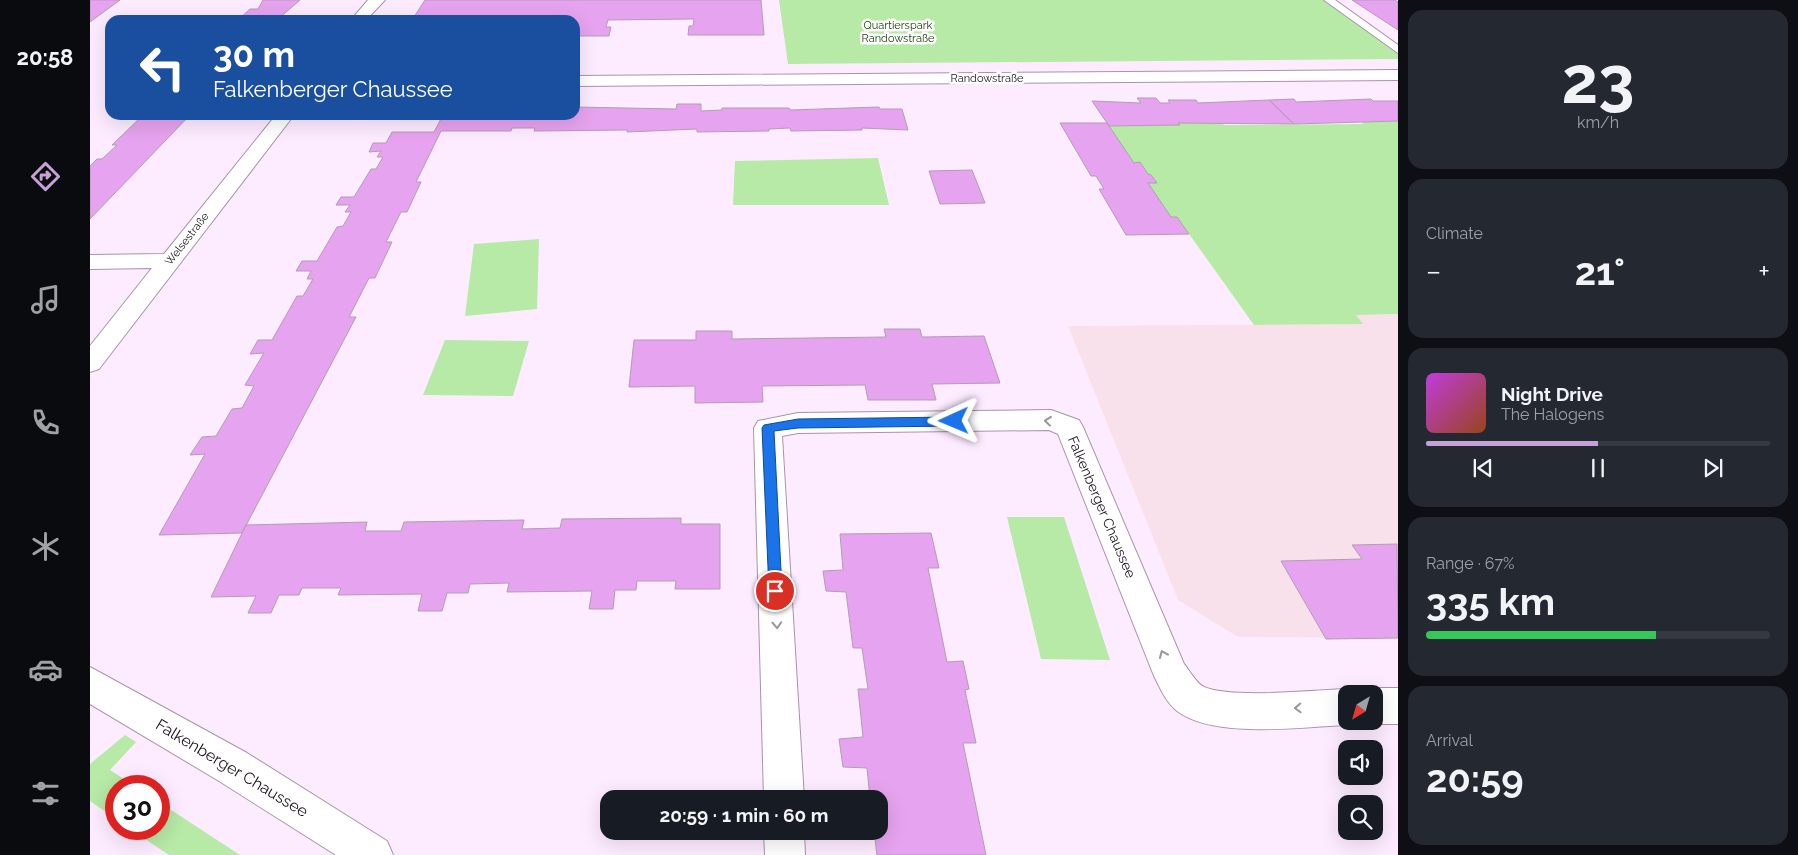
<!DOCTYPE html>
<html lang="en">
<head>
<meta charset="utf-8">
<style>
  :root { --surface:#171b24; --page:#242831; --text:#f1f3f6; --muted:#9ea1a6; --line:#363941; --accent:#c5a2d6 }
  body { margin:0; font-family:Raleway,sans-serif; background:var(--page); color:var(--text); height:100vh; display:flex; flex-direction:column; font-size:19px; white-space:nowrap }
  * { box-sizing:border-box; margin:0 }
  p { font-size:16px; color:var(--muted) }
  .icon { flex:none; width:28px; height:28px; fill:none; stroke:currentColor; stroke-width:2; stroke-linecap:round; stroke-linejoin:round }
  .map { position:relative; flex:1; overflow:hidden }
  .details { display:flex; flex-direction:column; gap:10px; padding:10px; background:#0d0f14; width:400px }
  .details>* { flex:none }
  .hud { position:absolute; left:15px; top:15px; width:475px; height:105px; border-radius:15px; box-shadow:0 5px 20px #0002; background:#1a4fa0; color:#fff; overflow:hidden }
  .needle { width:32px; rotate:217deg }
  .tools { position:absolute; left:1248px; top:685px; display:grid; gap:10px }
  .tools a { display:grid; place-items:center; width:45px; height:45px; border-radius:10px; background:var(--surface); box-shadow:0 5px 20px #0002; font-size:25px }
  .speed { position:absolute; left:15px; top:775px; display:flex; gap:10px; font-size:25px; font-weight:700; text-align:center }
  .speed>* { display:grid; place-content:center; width:65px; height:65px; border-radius:50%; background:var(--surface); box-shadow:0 5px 20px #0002; line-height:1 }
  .speed .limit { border:8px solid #d22; background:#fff; color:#111 }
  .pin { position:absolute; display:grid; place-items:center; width:42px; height:42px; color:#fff; margin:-21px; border:2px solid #fff; border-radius:50%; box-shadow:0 1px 5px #0007 }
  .me { position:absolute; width:55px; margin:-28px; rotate:269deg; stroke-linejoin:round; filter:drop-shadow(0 0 4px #0008) }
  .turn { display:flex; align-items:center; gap:18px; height:105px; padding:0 25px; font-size:22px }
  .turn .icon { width:65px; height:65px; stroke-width:2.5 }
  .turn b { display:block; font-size:35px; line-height:42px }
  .big { font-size:38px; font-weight:700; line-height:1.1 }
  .details .tile { flex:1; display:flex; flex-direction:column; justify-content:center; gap:8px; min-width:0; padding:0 18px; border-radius:15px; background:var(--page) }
  .details .dial { align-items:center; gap:0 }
  .dial b { font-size:65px; line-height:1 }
  .song { display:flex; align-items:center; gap:15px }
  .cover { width:60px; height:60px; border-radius:8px; background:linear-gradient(135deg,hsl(290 70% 55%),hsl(20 70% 35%)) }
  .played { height:5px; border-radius:2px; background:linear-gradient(90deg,var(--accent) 50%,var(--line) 50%) }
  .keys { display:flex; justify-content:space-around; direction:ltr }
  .heat { display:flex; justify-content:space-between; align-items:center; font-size:28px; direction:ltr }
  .charge { height:8px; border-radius:4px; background:linear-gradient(90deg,#34c759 67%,var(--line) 0) }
  .trip { position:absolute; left:510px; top:790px; width:288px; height:50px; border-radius:15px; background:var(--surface); box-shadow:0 5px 20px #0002; font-weight:700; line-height:50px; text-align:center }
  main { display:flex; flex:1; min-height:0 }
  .dock { display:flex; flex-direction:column; width:90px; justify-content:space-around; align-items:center; background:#090b0e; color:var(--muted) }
  .dock .icon { width:35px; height:35px }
  .dock .selected { color:var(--accent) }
  .dock b { font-size:22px; color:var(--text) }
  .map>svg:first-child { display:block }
  .education { fill:#f9e1eb }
  .green { fill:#b7e9a7 }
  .building { fill:#e6a3ef; stroke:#b19db3 }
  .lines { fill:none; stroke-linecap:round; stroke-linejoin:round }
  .lane-casing { stroke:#a894aa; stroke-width:2 }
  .street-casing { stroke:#a894aa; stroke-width:2 }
  .lane { fill:#fff; fill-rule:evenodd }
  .street { fill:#fff; fill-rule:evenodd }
  .oneway { stroke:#99969a }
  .route { fill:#1a73e8; stroke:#114b97 }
  .labels { text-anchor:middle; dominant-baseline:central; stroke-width:5; stroke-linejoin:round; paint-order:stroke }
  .far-park-label { font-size:11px; fill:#173d04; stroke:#fff }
  .far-street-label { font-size:11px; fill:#1d161e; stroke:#fff }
  .street-label { font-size:14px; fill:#1d161e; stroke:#fff }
  .near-street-label { font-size:16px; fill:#1d161e; stroke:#fff }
</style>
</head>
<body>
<main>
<nav class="dock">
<b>20:58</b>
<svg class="icon selected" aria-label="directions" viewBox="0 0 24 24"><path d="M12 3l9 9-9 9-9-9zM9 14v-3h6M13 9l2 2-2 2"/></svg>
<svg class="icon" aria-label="music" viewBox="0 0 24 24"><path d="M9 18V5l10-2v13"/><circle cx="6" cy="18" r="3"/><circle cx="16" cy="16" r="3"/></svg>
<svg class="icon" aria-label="phone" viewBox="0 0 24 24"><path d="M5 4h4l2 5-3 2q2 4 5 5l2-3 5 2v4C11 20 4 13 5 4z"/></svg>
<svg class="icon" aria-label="climate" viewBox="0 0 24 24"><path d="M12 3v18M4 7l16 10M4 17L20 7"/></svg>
<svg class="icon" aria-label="car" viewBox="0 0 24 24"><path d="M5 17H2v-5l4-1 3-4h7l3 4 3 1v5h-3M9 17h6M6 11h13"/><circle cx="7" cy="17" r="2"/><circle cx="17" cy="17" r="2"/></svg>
<svg class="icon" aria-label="filters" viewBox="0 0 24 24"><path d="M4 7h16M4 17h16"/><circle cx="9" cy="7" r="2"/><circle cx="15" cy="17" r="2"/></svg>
</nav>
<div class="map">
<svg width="1308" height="855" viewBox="0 0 1308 855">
  <rect width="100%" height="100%" fill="#fdecff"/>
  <path class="education" d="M1308,314V638L1148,637L1088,600L978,326L1272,324L1265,315Z"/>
  <path class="green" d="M689,0H1236L1308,54V59L698,64Z
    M1308,121V314L1266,315L1273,324L1164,325L1087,217H1081L1058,183H1067L1061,175L1058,174L1050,162L1044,163L1019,126L1089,125L1088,123H1132L1134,125L1273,124L1272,122Z
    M788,158L799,205H643L645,161Z
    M449,239L447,309L375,316L384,244Z
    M355,340L439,341L423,396L333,395Z
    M917,517H974L1020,660L951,659Z
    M35,735L46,742L20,770L45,786H26V819L0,801V764Z
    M69,802L150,855H79L40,829H69Z"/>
  <path class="building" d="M0,0H30L0,22Z
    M173,0H210L187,20H148L160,9H168Z
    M335,0H671L674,35H598L599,26H603L604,19L518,20L516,27H521L519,36H485V20H322Z
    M1262,0H1305L1308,2V30Z
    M1047,98H1066L1070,103H1080L1078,100H1106L1108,103L1179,100L1204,124L1088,123L1090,125L1019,126L1002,101L1051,103Z
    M1204,99L1206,102L1281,99L1283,101H1308V121L1204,124L1179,100Z
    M587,104H611V111L632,110V108H699L700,110L789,107L790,109H812L818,130L772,128V130L701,131L700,128L679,129V131L607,132V129L537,132V130L444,131L445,128H422L421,131H351L326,182H331L317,212H311L296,242H302L285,278H279L259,317H266L152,533L69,535L115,454L100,455L112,437L126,436L142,409L152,408L164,386L155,385L174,353L160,354L168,340H182L207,296H213L223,279H217L221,271H206L212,261H227L247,227L253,226L261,212H255L260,205H246L251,197H264L281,169H286L293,157H287L291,151L279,152L283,143H296L302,132H344L353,115H485V107L586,109Z
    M57,115H100L0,219V166L7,159H12L27,145H22L52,116Z
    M970,123H1017L1044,163L1050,162L1058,174L1061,175L1067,183H1058L1081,217H1087L1099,234L1036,235L1009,189H1014L1006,176H1001Z
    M882,170L895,203L850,204L839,171Z
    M794,329H830L832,337L894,336L910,383L842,384L846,400H778L775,385L672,386L673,402L605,403V386L539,387L544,340H606V331H642V339L796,337Z
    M591,518V524H630V589H585L586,581H547L546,590H525L523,609H499L502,591L417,592L419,583L380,584L378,593H357L352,611H328L332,594L248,595L251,588H212L209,595H189L181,613H158L166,596L121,597L156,525L277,522L275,531H311L314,522L434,520L432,529L470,528L472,519Z
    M841,533L849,568H838L857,662L873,661L879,689L875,690L886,743H873L896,855H787L784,831H789V799H780L777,768L753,767L749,739L773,737L768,689H778L772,648H763L756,592L736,591L733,571L753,570L750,534Z
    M1307,544L1308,638L1236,639L1191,561L1272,559L1262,545Z"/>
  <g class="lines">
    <defs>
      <path id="lane" d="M1234,0H1245L1308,45V53Z"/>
      <path id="street" d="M278,0H295L276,20H261Z
        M1308,70V80L485,86V76Z
        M186,115H204L9,369L0,372V346L62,268L0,269V255L74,254Z
        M961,410L989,420L993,427L1094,664C1100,671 1106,683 1114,687C1142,699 1224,690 1256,689L1268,694H1256V721H1265L1256,725C1211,727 1124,739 1087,711C1076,702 1070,688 1064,676L968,434L959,430L708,433L692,436L714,799H674L664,428L668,421L708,413Z
        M0,667L157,753L297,841L303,855H246L129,781L0,704Z
        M1284,688H1308V724H1284L1277,721H1284V694H1271Z
        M674,831H714L715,855H675Z"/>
    </defs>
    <use href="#lane" class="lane-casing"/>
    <use href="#street" class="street-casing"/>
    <use href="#lane" class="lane"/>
    <use href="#street" class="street"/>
  </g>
  <defs><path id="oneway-chevron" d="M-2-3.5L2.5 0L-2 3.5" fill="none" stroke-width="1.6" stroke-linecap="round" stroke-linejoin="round" transform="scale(1.25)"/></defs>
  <g class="oneway">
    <use href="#oneway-chevron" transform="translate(958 421) rotate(-174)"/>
    <use href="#oneway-chevron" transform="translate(687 625) rotate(87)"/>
    <use href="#oneway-chevron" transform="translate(1073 654) rotate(-113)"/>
    <use href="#oneway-chevron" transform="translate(1208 708) rotate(178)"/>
  </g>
  <path class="route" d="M864,417L869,421L864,426L708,428L684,431L692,591L690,596L685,597L681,596L679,591L672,428L674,425L708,419Z"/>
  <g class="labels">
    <g class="far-park-label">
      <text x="808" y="25">Quartierspark<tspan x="808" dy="13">Randowstraße</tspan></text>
    </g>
    <g class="far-street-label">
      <text x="897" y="78">Randowstraße</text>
      <text transform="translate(97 239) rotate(-52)">Welsestraße</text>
    </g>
    <g class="street-label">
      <text transform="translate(1012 507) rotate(67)">Falkenberger Chaussee</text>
    </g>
    <g class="near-street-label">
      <text transform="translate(142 768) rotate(31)">Falkenberger Chaussee</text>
    </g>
  </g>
</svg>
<div class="tools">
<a><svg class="needle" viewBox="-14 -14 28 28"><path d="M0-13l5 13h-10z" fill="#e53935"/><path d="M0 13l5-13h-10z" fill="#9ea1a6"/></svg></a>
<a><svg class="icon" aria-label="sound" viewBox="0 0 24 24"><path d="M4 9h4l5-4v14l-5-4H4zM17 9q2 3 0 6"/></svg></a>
<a><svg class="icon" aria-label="search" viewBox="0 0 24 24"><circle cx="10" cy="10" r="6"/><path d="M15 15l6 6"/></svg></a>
</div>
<div class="speed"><div class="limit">30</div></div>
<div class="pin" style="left:685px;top:591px;background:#d93025"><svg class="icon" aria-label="arrive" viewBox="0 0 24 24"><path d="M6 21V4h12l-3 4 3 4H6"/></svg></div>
<svg class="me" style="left:864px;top:421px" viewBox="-20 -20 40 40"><path d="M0-17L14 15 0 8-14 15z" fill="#1a73e8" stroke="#fff" stroke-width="4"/></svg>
<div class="trip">20:59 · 1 min · 60 m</div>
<div class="hud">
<div class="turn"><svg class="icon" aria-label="left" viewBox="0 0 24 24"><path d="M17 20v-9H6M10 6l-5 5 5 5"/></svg><div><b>30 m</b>Falkenberger Chaussee</div></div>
</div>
</div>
<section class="details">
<div class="tile dial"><b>23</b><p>km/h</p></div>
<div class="tile"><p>Climate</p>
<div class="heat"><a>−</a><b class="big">21°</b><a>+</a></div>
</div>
<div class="tile">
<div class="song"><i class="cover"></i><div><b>Night Drive</b><p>The Halogens</p></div></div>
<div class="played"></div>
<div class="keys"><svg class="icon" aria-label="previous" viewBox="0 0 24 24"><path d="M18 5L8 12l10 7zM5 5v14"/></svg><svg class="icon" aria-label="pause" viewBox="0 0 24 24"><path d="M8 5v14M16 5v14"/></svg><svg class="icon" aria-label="next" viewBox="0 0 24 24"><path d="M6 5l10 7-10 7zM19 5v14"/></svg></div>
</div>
<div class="tile"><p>Range · 67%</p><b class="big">335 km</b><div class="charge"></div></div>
<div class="tile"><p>Arrival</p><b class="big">20:59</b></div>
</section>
</main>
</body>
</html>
